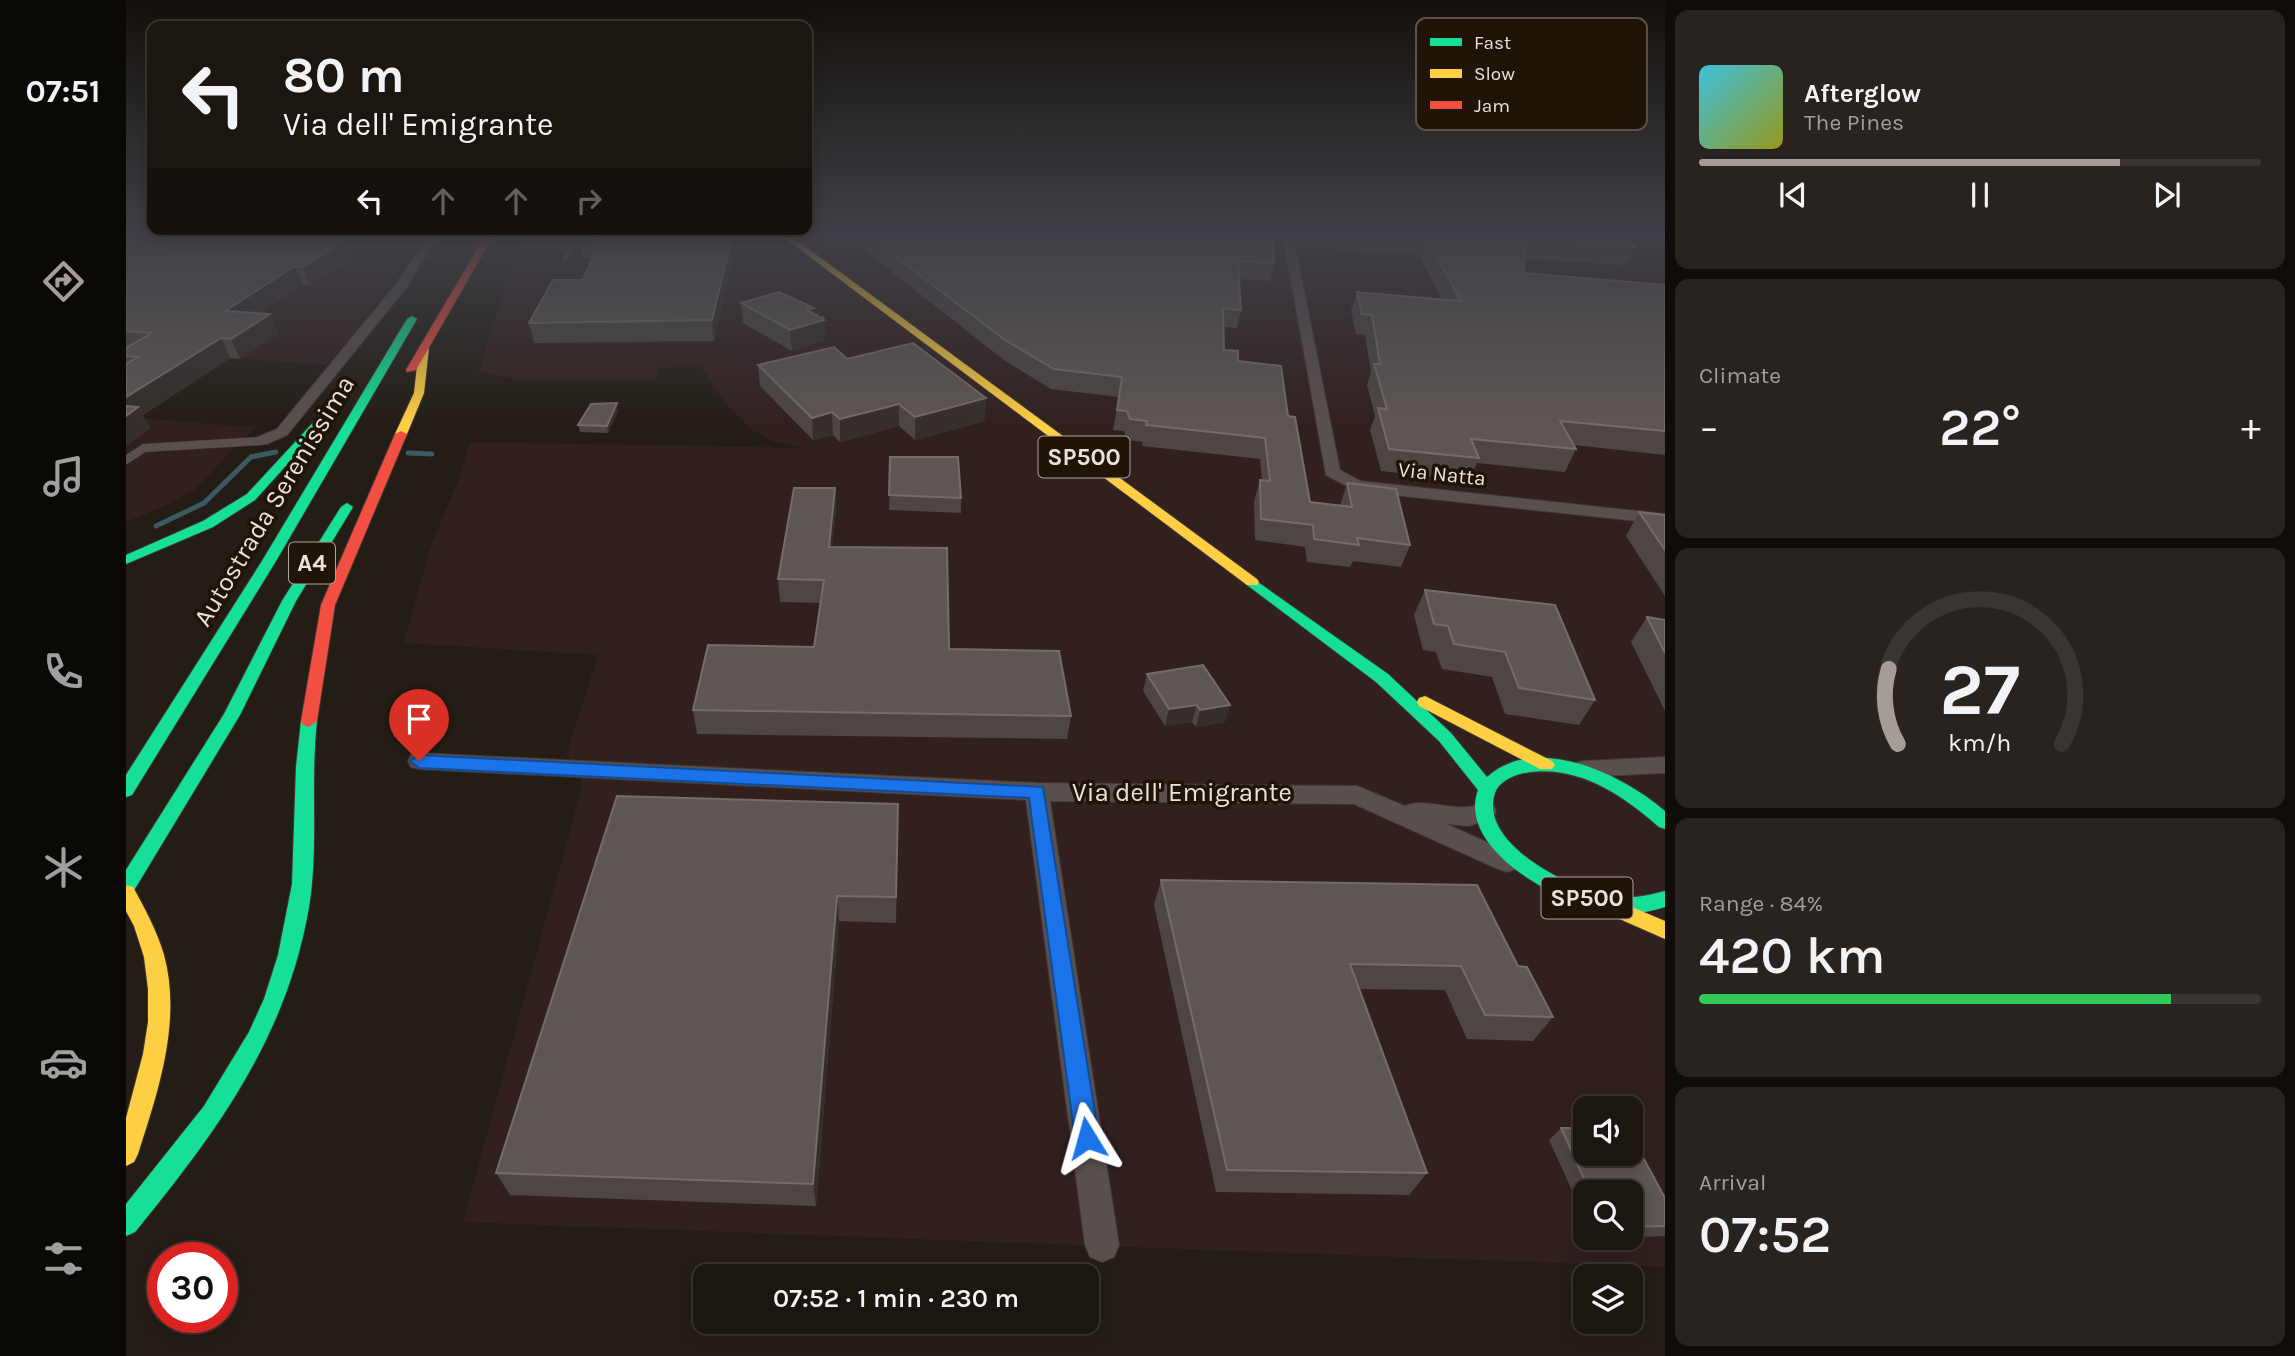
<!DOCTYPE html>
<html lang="en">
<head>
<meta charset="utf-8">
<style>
  :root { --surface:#1b1610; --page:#28231e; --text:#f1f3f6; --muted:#a09f9f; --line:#393530; --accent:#a59c95 }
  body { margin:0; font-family:Karla,sans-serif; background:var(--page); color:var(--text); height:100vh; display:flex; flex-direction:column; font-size:26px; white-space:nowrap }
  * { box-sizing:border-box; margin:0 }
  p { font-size:23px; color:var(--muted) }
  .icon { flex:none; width:38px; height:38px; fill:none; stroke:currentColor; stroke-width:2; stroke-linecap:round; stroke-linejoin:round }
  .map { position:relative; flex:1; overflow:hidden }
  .details { display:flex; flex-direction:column; gap:10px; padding:10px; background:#0f0c09; width:630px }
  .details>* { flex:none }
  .hud { position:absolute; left:21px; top:21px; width:665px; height:214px; border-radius:14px; box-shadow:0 4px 18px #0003,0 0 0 2px var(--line); background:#1b1610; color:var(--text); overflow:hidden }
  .buttons { position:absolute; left:1447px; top:1096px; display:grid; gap:14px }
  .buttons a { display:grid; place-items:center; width:70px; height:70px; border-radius:14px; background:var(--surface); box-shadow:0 4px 18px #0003,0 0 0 2px var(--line); font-size:35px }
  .speed { position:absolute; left:21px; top:1242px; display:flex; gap:14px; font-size:35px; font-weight:700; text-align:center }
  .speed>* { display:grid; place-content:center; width:91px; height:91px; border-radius:50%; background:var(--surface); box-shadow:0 4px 18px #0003,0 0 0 2px var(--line); line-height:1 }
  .speed .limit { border:10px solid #d22; background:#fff; color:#111 }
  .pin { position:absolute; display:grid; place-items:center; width:60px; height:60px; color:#fff; margin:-72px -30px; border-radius:50% 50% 50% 0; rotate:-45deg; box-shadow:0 0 7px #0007 }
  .pin .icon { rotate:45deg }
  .me { position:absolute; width:77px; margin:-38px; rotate:352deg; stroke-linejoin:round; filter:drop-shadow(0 0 5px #0008) }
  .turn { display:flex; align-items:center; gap:24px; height:147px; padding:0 21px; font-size:32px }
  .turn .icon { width:91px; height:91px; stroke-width:2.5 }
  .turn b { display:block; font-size:49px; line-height:60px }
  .lanes { display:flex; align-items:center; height:66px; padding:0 21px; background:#0003; justify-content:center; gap:35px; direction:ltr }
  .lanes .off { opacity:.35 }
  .big { font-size:52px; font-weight:600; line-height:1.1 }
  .details .widget { flex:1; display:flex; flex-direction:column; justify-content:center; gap:10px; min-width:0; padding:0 24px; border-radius:14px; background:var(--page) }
  .details .dial { align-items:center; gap:0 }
  .dial svg { height:182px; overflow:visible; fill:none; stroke:var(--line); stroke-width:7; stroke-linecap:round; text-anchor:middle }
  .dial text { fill:var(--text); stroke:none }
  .song { display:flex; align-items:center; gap:21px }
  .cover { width:84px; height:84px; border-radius:10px; background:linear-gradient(135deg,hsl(190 70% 55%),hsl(60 70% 35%)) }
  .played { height:7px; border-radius:4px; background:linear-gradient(90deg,var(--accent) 75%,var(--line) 75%) }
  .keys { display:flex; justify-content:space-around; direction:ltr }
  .heat { display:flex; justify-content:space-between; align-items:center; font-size:38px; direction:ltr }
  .charge { height:10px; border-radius:5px; background:linear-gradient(90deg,#34c759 84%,var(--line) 0) }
  .trip { position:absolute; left:567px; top:1264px; width:406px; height:70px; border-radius:14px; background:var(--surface); box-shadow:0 4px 18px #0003,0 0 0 2px var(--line); font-weight:600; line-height:70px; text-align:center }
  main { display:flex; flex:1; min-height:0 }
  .dock { display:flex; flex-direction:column; width:126px; justify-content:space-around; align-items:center; background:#0b0906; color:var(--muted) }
  .dock .icon { width:49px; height:49px }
  .dock .active { color:var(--accent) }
  .dock b { font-size:32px; color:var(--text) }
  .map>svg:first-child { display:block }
  .industrial { fill:#32201f; fill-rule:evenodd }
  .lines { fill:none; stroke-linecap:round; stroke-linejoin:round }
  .stream-far1 { stroke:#3a5a61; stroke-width:4.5 }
  .stream { stroke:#3a5a61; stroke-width:5 }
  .lane-casing { stroke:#3f3832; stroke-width:9 }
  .street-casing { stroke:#3f3832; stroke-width:2 }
  .fast-casing { stroke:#3f3832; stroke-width:2 }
  .slow-casing { stroke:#3f3832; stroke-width:2 }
  .jam-casing { stroke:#3f3832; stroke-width:2 }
  .path { stroke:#625958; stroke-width:2.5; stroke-dasharray:2 3.5; stroke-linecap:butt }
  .lane { stroke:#5a4f4f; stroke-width:8 }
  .street { fill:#5a4f4f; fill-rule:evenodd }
  .fast { fill:#16e098; fill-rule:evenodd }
  .slow { fill:#ffcf43; fill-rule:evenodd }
  .jam { fill:#f24e42; fill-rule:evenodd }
  .wall { fill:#4d4644 }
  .shaded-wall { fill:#352e2b }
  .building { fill:#5e5654; stroke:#746c69; stroke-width:2 }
  .route { fill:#1a73e8; stroke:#114b97; stroke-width:2 }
  .labels { text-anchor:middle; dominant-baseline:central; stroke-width:7; stroke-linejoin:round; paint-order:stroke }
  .far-street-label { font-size:21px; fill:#eae1d9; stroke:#201308 }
  .shield { fill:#201308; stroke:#ada39a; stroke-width:2 }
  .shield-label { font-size:24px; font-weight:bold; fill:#eae1d9 }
  .street-label { font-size:26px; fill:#eae1d9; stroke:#201308 }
  .key { fill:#201308; stroke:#5d5147; stroke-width:2 }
  .key-label { font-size:19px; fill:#eae1d9 }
</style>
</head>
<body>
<main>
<nav class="dock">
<b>07:51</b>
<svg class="icon active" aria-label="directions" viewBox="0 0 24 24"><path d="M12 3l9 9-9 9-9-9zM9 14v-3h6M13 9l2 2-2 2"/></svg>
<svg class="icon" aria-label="music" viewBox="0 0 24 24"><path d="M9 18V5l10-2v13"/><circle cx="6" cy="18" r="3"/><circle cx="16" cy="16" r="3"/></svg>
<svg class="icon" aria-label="phone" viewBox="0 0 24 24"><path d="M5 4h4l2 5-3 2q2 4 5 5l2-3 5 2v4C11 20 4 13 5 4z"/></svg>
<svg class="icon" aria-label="climate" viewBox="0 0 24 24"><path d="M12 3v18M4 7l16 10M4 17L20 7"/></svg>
<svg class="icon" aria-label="car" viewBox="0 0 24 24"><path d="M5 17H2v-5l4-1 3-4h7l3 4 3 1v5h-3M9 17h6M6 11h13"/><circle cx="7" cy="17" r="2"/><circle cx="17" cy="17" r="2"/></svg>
<svg class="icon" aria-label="filters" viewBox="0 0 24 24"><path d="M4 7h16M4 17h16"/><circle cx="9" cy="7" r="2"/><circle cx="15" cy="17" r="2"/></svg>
</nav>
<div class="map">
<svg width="1539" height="1356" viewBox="0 0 1539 1356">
  <rect width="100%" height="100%" fill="#241d16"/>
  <path class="industrial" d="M0,236H297L233,328L201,365L0,350Z
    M400,236H1539V1267L337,1222L457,783L441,753L472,655L278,643L304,548L333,478L344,442L674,448L647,441L626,430L600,405L575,367L532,368L530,380L396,381L353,372L387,263ZM1460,1108H1505V1153H1460ZM1460,1192H1505V1237H1460Z
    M0,417L111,426L131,425L68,490L39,506L0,522Z"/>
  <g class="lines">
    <path class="stream-far1" d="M439,259L452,236"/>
    <path class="stream" d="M282,453L306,454
      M30,526L78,503L125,457L150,452"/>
    <defs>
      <path id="lane" d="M0,460L18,448L135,441"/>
      <path id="street" d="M302,236H312L280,288L161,435L141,444H129V438L151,429L271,283Z
        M1157,236H1167L1214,470L1234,481L1539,514V524L1230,491L1200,475Z
        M293,753L911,783L1231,786L1279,806C1298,798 1320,809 1340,807C1350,807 1355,801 1367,804L1370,811L1367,818L1343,826L1320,824L1390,855L1394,862L1390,869L1381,872L1372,869L1228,804L924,801L993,1245L988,1257L976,1262L964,1257L959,1245L900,800L293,769L285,767L282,761L285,755Z
        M1539,757V773L1457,777L1449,775L1445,769L1449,763L1457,761Z"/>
      <path id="fast" d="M286,316L291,319L150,561L6,795L0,797V775L136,561L281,319Z
        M220,387L229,389L129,500L87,527L0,564V555L77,521L121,494Z
        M221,503L227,507L170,601L114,715L7,892L0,894V870L98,714L156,601L215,507Z
        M1126,578L1262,674L1325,733L1361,777C1411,732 1497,775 1539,811V829L1533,827C1494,793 1448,762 1394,774C1384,777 1372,783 1369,793C1352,843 1443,888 1481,896C1500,900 1520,896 1539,891V907C1522,912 1504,916 1486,913C1438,906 1330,851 1352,790L1313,741L1250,682L1121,585L1119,582L1121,579Z
        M183,715L191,721C184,783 193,846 183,907C161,1037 90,1133 9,1232L0,1236V1204L78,1106L123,1032L138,999L152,955L166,884L170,767L175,721Z"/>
      <path id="slow" d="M656,236H665L1131,579L1133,582L1131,585H1121Z
        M298,345L303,348L298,393L281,434L279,436H271L269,434L288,393L293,348Z
        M1299,696L1426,761L1429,765L1426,769H1414L1293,706L1291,702L1293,698Z
        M0,885L7,887C19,909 31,931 38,955C56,1021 32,1092 12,1154L8,1162L0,1166V1118L17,1054L22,1022V989L18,957L8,926L0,911Z
        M1487,899L1539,921V939L1480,913L1477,907L1480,901Z"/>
      <path id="jam" d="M359,236H367L290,370L281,372L280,370Z
        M275,431L281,434L209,605L191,721L183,727L177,725L175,721L195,605L269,434Z"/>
    </defs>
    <use href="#lane" class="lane-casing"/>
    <use href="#street" class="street-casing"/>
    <use href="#fast" class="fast-casing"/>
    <use href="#slow" class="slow-casing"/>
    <use href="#jam" class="jam-casing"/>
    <path class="path" d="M691,314L697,317L683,322L678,319Z"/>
    <use href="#lane" class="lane"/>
    <use href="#street" class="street"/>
    <use href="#fast" class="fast"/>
    <use href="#slow" class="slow"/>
    <use href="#jam" class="jam"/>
  </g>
  <path class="wall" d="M0,236L239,244L225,252L228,258L183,285H177L133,313L144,314L152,334L114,359L104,358L17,415L24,428L0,446Z
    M455,236L611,242L588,341L408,343L403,323L457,280L467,258H457L454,240Z
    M724,236H1147L1148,263L1144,281L1113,279L1115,310L1111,328L1097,327L1098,350L1112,361L1162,416L1184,502L1214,506L1221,483L1284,545L1275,567L1227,561L1224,567L1181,562L1179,547L1129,540L1128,501L1134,480H1136L1134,459L1016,446L1017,442L1001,440L998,431L987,430L993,397L925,389L878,360L724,239Z
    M1205,236H1498L1509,247L1500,265L1398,259V273L1539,285V455L1448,445L1450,449L1439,472L1351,463L1343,481L1255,471L1244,430L1249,416L1241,385L1245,372L1239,335L1230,334L1225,311L1231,292L1316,299L1293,255L1211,250Z
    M615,303L688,308V314L698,320L699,340L666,351L617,323Z
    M721,359L859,421L789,440L773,426L714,442L707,435L687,440L634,386L632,365Z
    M492,411L482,433L454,432L452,425Z
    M764,457L835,498V513L763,510Z
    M709,488L710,510L706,547L823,649L945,716L941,739L571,734L567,710L688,647L694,603L654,602L652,579Z
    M1513,512L1539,515V596L1500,536Z
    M1299,590L1469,700L1453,725L1379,714L1366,677L1316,669L1310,652L1297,650L1288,615Z
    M1521,617L1539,620V711L1505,642Z
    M1021,674L1099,722L1070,727L1066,722L1039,726L1017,691Z
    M772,830L770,923L713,921L690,1206L384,1195L370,1173Z
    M1035,880L1392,966L1427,1017L1407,1041L1341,1039L1319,990L1233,989L1301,1173L1283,1195L1090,1192L1028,905Z
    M1435,1128L1539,1198V1236L1468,1239L1467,1237H1505V1192H1460V1221L1423,1140Z"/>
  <path class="shaded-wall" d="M216,236H236L239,244L225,252L228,258L183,285L176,267Z
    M606,236H610L611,242L588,341L586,320Z
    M169,266L177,285L107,330L99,311Z
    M688,308V323L698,320L699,340L666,351L664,330L681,310Z
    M144,314L152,334L114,359L105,339Z
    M95,338L104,358L17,415L24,428L0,446V397Z
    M860,398L859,421L789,440V417Z
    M491,403L492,411L482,433L481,426Z
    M773,404V426L714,442V419Z
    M706,412L707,435L687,440L686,418Z
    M709,488L710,510L704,569L703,547Z
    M1071,705L1066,722L1039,726L1043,709Z
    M1104,705L1099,722L1070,727L1074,710Z
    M772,804V830L770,923V897Z
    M711,896L713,921L690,1206L687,1184Z"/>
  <path class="building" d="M0,236H216L210,239L221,240L176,267L169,266L99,311L144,314L105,339L95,338L0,397V364L12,357L0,356V348L26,333L0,331Z
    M455,236H606L586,320L403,323L427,280H457L475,239L454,240Z
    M742,236H1147L1148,263L1112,261L1115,310L1097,308L1098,350L1112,351V361L1155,366L1162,416L1169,417L1184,502L1226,507L1221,483L1270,489L1284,545L1231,538L1233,545L1188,539L1187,525L1135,519L1134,480L1144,481L1139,438L1020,425L1021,421L1004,419L1001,411L991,410L996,377L928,369L879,340Z
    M1280,236H1498L1509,247L1400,240L1398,273L1539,285V431L1434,421L1450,449L1345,439L1353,458L1263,449L1252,408L1261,409L1248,364H1254L1246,315L1236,314L1231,292L1335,301L1299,237Z
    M653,292L688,308L681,310L698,320L664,330L615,303Z
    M787,343L860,398L789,417L773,404L714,419L706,412L686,418L632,365L708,347L721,359Z
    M491,403L481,426L452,425L465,404Z
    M0,406L12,407L0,416Z
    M764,457H832L835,498L763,495Z
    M668,488H709L703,547L821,548L823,649L933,651L945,716L567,710L582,645L688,647L698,580L652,579Z
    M1513,512L1539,515V550Z
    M1299,590L1429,605L1469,700L1393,688L1379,652L1328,644L1322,626L1308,624Z
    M1521,617L1539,620V653Z
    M1077,665L1104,705L1074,710L1071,705L1043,709L1021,674Z
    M491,796L772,804L770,897L711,896L687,1184L370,1173Z
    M1035,880L1351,885L1392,966L1401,967L1427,1017L1359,1015L1335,966L1224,964L1301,1173L1101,1170Z
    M1435,1128H1460V1153H1505V1135L1539,1198V1226L1505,1227V1192H1464Z"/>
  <linearGradient id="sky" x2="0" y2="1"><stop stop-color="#14100c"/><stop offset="0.55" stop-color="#3f4047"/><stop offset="1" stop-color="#3f4047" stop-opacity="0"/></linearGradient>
  <rect width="1539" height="426" fill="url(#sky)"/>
  <path class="route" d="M293,755L917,787L973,1138L969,1146L961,1150L952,1146L949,1138L903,798L293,768L284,761Z"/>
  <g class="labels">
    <g class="far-street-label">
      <text transform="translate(1316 474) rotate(6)">Via Natta</text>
    </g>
    <g class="shield">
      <rect x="912.5" y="436.5" width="91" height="41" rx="5"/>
      <rect x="163" y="542.5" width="46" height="41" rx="5"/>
      <rect x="1415.5" y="877.5" width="91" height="41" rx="5"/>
    </g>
    <g class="shield-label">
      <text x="958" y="457">SP500</text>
      <text x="186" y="563">A4</text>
      <text x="1461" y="898">SP500</text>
    </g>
    <g class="street-label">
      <text transform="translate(148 501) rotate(-59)">Autostrada Serenissima</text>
      <text x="1056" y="792">Via dell' Emigrante</text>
    </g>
  </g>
  <rect x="1290" y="18" width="231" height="112" rx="10" class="key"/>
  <rect x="1304" y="38" width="32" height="8" fill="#16e098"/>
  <rect x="1304" y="69" width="32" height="9" fill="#ffcf43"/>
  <rect x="1304" y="101" width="32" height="8" fill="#f24e42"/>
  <g class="key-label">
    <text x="1348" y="49">Fast</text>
    <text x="1348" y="80">Slow</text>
    <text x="1348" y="112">Jam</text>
  </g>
</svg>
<div class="buttons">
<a><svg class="icon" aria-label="sound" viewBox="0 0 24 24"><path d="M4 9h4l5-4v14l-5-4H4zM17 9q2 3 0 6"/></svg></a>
<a><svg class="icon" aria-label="search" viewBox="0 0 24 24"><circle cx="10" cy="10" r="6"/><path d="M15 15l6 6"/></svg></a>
<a><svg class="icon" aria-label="layers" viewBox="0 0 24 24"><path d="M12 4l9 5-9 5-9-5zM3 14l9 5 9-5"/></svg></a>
</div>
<div class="speed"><div class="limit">30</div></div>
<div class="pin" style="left:293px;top:761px;background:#d93025"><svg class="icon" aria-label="arrive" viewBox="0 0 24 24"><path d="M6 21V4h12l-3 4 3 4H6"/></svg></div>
<svg class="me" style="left:961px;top:1138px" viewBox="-20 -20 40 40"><path d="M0-17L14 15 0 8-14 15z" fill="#1a73e8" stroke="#fff" stroke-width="4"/></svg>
<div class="trip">07:52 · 1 min · 230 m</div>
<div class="hud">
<div class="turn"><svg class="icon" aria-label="left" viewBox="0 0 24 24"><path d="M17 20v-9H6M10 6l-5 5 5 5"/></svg><div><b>80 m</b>Via dell' Emigrante</div></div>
<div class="lanes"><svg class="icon" aria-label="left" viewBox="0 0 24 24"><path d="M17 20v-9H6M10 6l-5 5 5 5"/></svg><svg class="icon off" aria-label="ahead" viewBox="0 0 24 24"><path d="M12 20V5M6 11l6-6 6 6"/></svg><svg class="icon off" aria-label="ahead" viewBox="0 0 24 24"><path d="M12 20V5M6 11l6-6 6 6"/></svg><svg class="icon off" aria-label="right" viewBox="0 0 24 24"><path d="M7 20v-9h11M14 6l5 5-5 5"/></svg></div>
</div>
</div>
<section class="details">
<div class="widget">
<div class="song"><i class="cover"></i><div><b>Afterglow</b><p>The Pines</p></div></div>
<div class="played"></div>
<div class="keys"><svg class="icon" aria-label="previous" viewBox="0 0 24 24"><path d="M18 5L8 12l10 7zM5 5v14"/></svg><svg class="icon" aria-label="pause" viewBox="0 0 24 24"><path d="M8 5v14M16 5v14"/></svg><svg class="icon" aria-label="next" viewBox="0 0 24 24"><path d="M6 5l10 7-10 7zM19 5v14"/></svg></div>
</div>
<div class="widget"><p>Climate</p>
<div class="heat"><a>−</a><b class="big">22°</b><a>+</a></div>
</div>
<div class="widget dial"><svg viewBox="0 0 100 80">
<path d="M14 69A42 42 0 1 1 86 69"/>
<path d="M14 69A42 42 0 0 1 10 36" stroke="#a59c95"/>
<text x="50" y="56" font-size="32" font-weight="700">27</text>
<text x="50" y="72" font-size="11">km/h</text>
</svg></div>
<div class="widget"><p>Range · 84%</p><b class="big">420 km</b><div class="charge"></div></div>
<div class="widget"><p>Arrival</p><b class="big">07:52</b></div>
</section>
</main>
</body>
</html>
